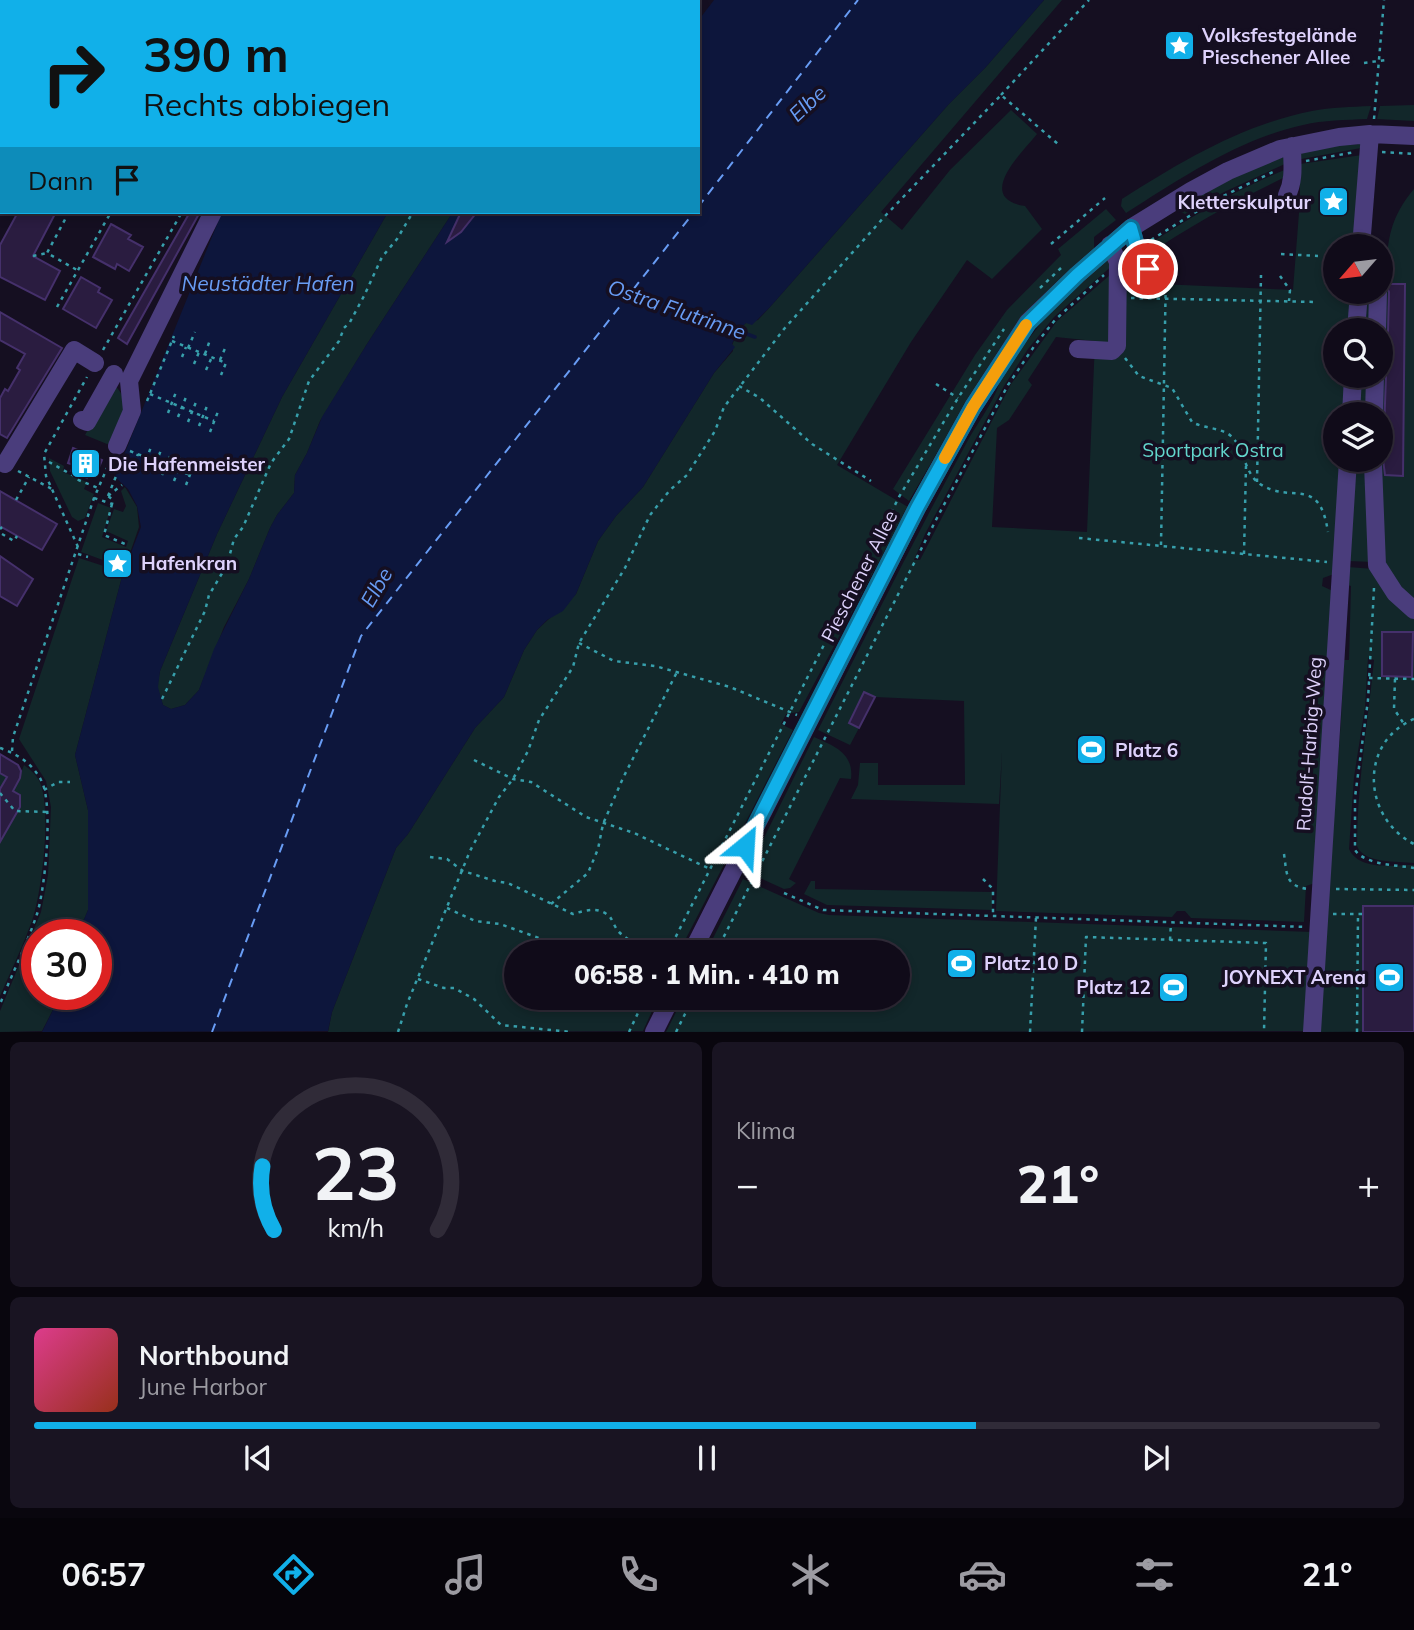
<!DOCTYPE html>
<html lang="de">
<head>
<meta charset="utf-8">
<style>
  :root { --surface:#100b19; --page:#191422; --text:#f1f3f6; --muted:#9c9ba2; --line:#302b38; --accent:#11b0e9 }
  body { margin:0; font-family:Mulish,sans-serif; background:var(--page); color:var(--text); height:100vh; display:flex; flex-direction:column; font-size:26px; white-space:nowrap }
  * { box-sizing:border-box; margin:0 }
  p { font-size:23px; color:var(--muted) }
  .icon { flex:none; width:38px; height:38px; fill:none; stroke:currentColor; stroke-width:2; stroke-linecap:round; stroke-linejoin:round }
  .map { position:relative; height:1032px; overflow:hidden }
  .drawer { display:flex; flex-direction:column; gap:10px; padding:10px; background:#09060e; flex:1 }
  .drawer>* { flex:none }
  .guide { position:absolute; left:0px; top:0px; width:700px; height:214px; box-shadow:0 4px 10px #0003,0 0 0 2px var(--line); background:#11b0e9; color:#111; overflow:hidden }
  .needle { width:46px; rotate:242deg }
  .tools { position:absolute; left:1323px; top:234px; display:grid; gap:14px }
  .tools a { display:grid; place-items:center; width:70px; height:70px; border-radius:50%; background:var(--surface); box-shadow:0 4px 10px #0003,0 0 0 2px var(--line); font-size:35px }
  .speed { position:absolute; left:21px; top:919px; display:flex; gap:14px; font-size:35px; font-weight:700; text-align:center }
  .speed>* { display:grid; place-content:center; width:91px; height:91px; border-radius:50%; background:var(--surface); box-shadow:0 4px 10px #0003,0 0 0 2px var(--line); line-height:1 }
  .speed .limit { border:10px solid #d22; background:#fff; color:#111 }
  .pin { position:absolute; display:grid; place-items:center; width:60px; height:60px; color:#fff; margin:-30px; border:4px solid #fff; border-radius:50%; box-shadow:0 2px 7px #0007 }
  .me { position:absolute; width:77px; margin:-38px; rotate:27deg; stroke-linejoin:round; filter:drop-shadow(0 0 5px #0008) }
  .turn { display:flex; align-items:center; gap:24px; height:147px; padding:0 28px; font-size:32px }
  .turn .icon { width:91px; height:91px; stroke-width:2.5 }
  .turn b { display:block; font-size:49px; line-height:60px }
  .then { display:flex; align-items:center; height:66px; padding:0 28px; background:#0003; gap:14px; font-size:26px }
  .big { font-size:52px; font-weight:800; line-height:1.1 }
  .drawer .card { flex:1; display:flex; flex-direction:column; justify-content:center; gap:10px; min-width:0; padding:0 24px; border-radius:10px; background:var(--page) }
  .drawer .dial { align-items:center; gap:0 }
  .dial svg { height:182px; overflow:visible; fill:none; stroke:var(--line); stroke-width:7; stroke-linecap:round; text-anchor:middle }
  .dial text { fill:var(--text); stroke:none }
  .song { display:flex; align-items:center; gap:21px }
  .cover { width:84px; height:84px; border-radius:10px; background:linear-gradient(135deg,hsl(330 70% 55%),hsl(10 70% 35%)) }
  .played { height:7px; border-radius:4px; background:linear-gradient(90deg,var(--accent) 70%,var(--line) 70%) }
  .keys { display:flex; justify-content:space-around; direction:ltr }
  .heat { display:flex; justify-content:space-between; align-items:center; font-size:38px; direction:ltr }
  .drawer .tiles { flex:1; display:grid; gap:10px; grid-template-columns:1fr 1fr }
  .card:last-child { grid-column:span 2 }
  .trip { position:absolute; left:504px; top:940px; width:406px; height:70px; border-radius:35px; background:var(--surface); box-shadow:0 4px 10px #0003,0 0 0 2px var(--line); font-weight:800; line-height:70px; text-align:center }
  .dock { display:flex; height:112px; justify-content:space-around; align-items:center; background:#06040a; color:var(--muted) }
  .dock .icon { width:49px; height:49px }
  .dock .current { color:var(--accent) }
  .dock b { font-size:32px; color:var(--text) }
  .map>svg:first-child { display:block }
  .green { fill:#12272a; fill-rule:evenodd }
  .water { fill:#0d163c }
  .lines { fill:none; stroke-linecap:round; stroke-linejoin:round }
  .stream { stroke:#0d163c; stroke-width:3.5 }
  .ferry { stroke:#689cf4; stroke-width:2; stroke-dasharray:9 7; stroke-linecap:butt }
  .building { fill:#2a1c40; stroke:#45306b; stroke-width:2 }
  .path { stroke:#379fab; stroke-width:2.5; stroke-dasharray:3.5 5; stroke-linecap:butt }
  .minor { stroke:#4a3d7c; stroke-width:18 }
  .major { stroke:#d561f4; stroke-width:18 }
  .tram { stroke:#11b0e9; stroke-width:2 }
  .route-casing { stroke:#0b7297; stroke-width:18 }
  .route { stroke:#11b0e9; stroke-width:12 }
  .slow { stroke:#f59e0b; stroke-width:12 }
  .labels { text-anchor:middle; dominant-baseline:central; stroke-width:7; stroke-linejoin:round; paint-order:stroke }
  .poi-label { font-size:19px; font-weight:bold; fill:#ded2fc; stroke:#150f21; text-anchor:start }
  .park-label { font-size:19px; fill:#63d6cc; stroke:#150f21 }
  .street-label { font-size:19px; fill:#ded2fc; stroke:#150f21 }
  .water-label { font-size:21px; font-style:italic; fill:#689cf4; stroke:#150f21 }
</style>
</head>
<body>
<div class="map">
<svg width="1414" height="1032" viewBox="0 0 1414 1032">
  <rect width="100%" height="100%" fill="#150f21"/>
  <path class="green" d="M1044,0H1062L881,212L902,230L950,170L1011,110L1037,134C1022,153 974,198 1025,206L1042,229L992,279L967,260L911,342L837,465L908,507L799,712L786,714L781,724L793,730L679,952H516V998H658L643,1031L328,1032L332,1012L396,848L408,834L475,728L504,697L524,650L537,630L576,594L598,541L616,516L643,487L714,373L733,351L732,345L739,329L746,323L758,320L770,307L948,105L985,68Z
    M1414,105V121L1377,119L1380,106Z
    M1371,106L1367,119C1346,120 1324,120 1303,125C1239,139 1181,178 1126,213L1121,206L1122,199C1182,161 1242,125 1312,111C1331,107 1352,107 1371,106Z
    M1361,144V148L1296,160V154L1342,145Z
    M1362,155L1357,247H1335V292H1354L1351,331H1335V376H1348L1346,415H1335V460H1343L1334,574L1323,578L1322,586L1335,592L1315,883L1306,886L1304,922L1191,918L1185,911H1177L1172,917L996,911L1002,752L999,804L851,799L858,785L860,763H878V785H965L964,701L875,697L864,692L849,723L859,728L850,745L818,730C867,634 915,537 967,442C975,426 1001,393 1000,376L1048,314L1108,257L1114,264L1054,317L1028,349L1004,386L925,534L914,560H920L1011,384L1057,321L1133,255L1137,261V283L1293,290L1300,200V164ZM1056,337L1095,341L1087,532L992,527L997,428L1009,420L1032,385L1028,380Z
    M1282,156L1286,158L1287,163L1224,192L1185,214L1175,209L1228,179Z
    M1287,169V176C1236,201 1189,226 1143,258L1142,249C1189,218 1235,190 1287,169Z
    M1414,189V863C1397,861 1364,864 1357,846C1357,784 1368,722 1374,660L1368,658L1365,707L1354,777L1349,849C1359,871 1394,865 1414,865V1031L1318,1032L1341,720L1344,660H1349L1351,586L1347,585L1348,567L1374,569L1373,562L1348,561L1354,461L1358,463L1366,473L1367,460H1381V415H1357L1359,376H1381V331H1362L1365,292H1381V268H1387C1387,236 1393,214 1414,189Z
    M1106,209L1116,220L1094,237V250L966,403L909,501L893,489L975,355L1007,310L1061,255L1058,249Z
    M388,212H453L367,344L320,421L307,453L295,475L294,493L277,515L270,528L249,579L224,627L199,690L185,705L171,709L163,705L157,687L160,671L217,534L282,397Z
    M114,385C134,402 119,424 111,443L107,444L85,435Z
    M49,458L64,466L63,472L87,482L84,489L94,494L85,518L78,521L72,517L50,471Z
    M125,487L137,507L139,527L123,573L75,755L88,810V910L78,934H37V994H61L42,1031L0,1032V1011L41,912L48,875L51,807L46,781L19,739L79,558L119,571L123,559L114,556L111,563L81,552L98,503L111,508L102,537L126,547L128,541L106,531L114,509L123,512L126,506L121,491Z
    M814,737C834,746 854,753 851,779L840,778L789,879L796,883L790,888L784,889L747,872Z
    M0,754L18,765L21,773L24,765C31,770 38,776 41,785C51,815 42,891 32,921C23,946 11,971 0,996Z
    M743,879L819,913L829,915L1312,932L1305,1031L666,1032L683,998H898V952H706Z
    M811,881H815V889L992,892V910L827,905L804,894Z"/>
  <path class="water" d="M714,0H1044L985,68L948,105L770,307L752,325L746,323L739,329L732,344L735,347L714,373L643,487L616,516L598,541L576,594L563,611L547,620L537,630L524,650L504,697L475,728L408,834L396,848L332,1012L328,1031L42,1032L61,994H96V934H78L88,910V810L75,755L123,573L141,527L137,506L128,489L115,477L222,212H388L282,397L217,534L160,671L158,687L163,705L171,709L185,705L199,690L214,649L249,579L270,528L277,515L294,493L295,475L307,453L322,417L367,344L453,212H698V21Z"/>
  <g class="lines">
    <path class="stream" d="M736,330L755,337"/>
    <path class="ferry" d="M698,207L858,0
      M212,1032L361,636L694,212"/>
  </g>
  <path class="building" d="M18,212H56L33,256L60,271L45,300L0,277V245Z
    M190,212H200L127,344L118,338Z
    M461,212H477L461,232L447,242Z
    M111,224L131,235L128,239L143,247L129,271L117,264L115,269L93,257Z
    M81,277L100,288L98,292L112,300L96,328L63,309Z
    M1385,284H1405L1403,476L1385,475L1383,459L1386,376L1384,369V340L1388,331L1389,292Z
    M0,312L62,348L7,438L0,434V398L5,389L8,391L20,370L17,368L25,354L0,340Z
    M73,448L102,460L96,475L89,472L87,478L71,471L74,465L68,463Z
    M0,491L57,524L42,550L0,526Z
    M0,556L33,579L17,606L0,596Z
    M1382,632H1413L1412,677L1382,676Z
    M864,692L875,697L859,728L849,723Z
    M0,754L18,765L21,771L20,778L13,791L20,795V807L0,842V789L7,777L0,773Z
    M1363,906H1414V1032H1363Z"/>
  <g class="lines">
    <path class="path" d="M1364,63L1386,60
      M1001,95L1089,0
      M1374,119L1384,0
      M1382,152L1414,154
      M1306,161L1355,152
      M1301,200H1318
      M69,212L47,253L77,270
      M1151,240L1215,200L1277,170
      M1051,244L1105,198
      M1281,254L1318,256
      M33,256L47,253
      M1280,276L1290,290L1289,301
      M1040,288L1061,268
      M1131,298L1316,302
      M57,307L111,212
      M172,341L226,363L221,375
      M188,348L195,332
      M103,350L182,212
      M205,354L210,340
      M182,357L186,347
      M1125,358L1139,376L1172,388L1192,422C1204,429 1222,427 1232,437C1245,450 1244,473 1260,484C1292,505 1319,474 1328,532
      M220,360L226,346
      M194,364L199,352
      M206,370L212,357
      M936,384L958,398
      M739,386L760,398L812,444L871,481
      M150,394L214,421
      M147,401L174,336
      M168,413L176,392
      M178,417L186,397
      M188,422L196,402
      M199,426L207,406
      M210,432L219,409
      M130,451L190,475
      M49,462L74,476L76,479L98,488
      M134,464L138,454
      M143,468L151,447
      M177,469L181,458
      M18,471L52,489
      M153,471L161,450
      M162,475L171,454
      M174,481L178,471
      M1257,482L1261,275
      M186,485L194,464
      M108,496L123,459
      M108,496L122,485
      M94,498L112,504L113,500L108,496
      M16,500L29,477
      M112,504L104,535L125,544
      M0,529L2,527
      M2,534L14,541L17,536
      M1079,538L1327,562
      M1161,545L1166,271
      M78,547L46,476L44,454L87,377
      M78,554L88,557
      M1244,554L1246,466
      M1374,588L1368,700L1355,797V850C1365,865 1397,865 1414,868
      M579,643L614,661L655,666L730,687L797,715
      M1369,678L1414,679
      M1395,679L1394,709L1404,724
      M162,699L205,611L209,595L227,565L234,539L243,527L271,463L289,439L309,381L339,341L344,328L350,322L364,296L382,257L397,239L413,212
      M1414,719C1358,743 1363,818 1414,844
      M0,748C17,754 32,763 41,780C54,803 45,889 37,914C27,944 12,974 0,1004
      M12,751L13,737L94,498L111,459
      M474,760L513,779L531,782L586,817L634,833L710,869
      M44,790L58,782H70
      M0,793L15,811L47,812
      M1284,854C1287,874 1285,886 1308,889
      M430,857L447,859L463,871L495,881L508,883L573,914C586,910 599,906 610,917C613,921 615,928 619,932C630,943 646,947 660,952
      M983,879L993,889V916
      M1336,889L1414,890
      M784,893L823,910L1306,927
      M551,904L588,873L598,849L603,824L623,778L677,672
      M447,908L475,921L500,924L578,952
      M1333,914H1363
      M1170,940L1171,923
      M668,952L899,497L958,398L1004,329
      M716,952L938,516L1008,385L1035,345L1055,320L1104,275
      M418,979L444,988H454L474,999L501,1025L571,1032
      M398,1032L407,1004L470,851L499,797L513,779L528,751L539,720L573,667L579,643L625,568L650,515L670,490L687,475L715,431L724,407L784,329L886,215L1001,95L1058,144
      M629,1032L645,998
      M676,1032L693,998
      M1030,1032L1036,918
      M1082,1032L1086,937L1266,943L1264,1032
      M1357,1032L1358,914"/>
    <path class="minor" d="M479,2L483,0
      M1287,195C1295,179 1292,163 1292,146
      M1131,228L1140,259L1148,269
      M1361,247L1370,134
      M1356,331L1359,292
      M1377,331L1378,292
      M1078,349L1112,351L1117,346L1118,262L1110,245
      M1351,415L1353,376
      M1374,415L1375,376
      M82,420L87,422L114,374
      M117,446L132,411L129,381L213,212
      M1361,460L1373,464L1377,565L1395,593L1414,610
      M5,464L74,350L95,363
      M692,952L917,508L973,407L1028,322L1077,275L1131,228L1191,191L1228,171L1280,149L1339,137L1370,134L1414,136
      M654,1032L671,998
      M1312,1032L1348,460"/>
    <path class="major" d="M77,2L78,0
      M0,171L2,167"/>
    <path class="tram" d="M73,2L74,0
      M0,163L2,160
      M0,179L2,175"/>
  </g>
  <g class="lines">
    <defs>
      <path id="route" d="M745,846L917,508L973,407L1028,323L1077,275L1131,228L1140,260L1148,269"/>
    </defs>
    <use href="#route" class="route-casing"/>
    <use href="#route" class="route"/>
    <path class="slow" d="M945,458L973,407L1026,325"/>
  </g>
  <defs>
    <symbol id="sight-square" viewBox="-11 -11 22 22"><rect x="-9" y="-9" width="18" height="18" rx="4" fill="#11b0e9" stroke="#150f21"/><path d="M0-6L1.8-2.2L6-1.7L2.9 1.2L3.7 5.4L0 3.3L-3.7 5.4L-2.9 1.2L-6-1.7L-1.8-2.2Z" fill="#fff"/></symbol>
    <symbol id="building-square" viewBox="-11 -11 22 22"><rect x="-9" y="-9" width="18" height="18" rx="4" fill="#11b0e9" stroke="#150f21"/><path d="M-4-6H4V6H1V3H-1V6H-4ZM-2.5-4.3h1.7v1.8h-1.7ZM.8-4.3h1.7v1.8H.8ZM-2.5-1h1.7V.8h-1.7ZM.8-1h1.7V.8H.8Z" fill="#fff"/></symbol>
    <symbol id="stadium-square" viewBox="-11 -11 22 22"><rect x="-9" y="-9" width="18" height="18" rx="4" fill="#11b0e9" stroke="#150f21"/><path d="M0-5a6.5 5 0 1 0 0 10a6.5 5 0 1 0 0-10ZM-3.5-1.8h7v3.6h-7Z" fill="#fff"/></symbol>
  </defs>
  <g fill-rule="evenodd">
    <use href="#sight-square" x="1162" y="28" width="35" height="35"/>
    <use href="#sight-square" x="1316" y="184" width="35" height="35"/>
    <use href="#building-square" x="68" y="446" width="35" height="35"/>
    <use href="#sight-square" x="100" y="546" width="35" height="35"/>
    <use href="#stadium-square" x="1074" y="732" width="35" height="35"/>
    <use href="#stadium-square" x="944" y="946" width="35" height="35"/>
    <use href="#stadium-square" x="1372" y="960" width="35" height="35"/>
    <use href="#stadium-square" x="1156" y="970" width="35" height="35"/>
  </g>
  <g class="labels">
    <g class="poi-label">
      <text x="1202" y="35">Volksfestgelände<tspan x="1202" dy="22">Pieschener Allee</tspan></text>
      <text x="1311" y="202" text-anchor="end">Kletterskulptur</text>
      <text x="108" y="464">Die Hafenmeister</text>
      <text x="141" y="563">Hafenkran</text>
      <text x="1115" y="750">Platz 6</text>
      <text x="984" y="963">Platz 10 D</text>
      <text x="1366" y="977" text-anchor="end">JOYNEXT Arena</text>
      <text x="1151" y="987" text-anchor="end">Platz 12</text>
    </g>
    <g class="park-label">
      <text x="1213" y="450">Sportpark Ostra</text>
    </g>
    <g class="street-label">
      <text transform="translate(859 576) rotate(-63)">Pieschener Allee</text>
      <text transform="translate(1309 744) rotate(-86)">Rudolf-Harbig-Weg</text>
    </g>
    <g class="water-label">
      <text transform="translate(807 103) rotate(-43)">Elbe</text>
      <text x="268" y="283">Neustädter Hafen</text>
      <text transform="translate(677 309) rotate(19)">Ostra Flutrinne</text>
      <text transform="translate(376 587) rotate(-60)">Elbe</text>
    </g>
  </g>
</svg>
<div class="tools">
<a><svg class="needle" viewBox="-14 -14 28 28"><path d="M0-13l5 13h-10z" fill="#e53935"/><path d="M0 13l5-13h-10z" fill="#9c9ba2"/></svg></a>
<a><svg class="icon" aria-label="search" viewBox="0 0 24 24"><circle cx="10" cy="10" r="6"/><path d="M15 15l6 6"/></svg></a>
<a><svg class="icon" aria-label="layers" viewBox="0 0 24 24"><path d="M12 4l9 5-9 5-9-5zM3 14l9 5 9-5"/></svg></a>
</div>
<div class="speed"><div class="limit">30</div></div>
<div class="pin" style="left:1148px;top:269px;background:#d93025"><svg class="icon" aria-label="arrive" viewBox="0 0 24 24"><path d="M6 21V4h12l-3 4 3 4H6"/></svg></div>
<svg class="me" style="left:745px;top:846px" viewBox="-20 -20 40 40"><path d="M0-17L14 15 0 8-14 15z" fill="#11b0e9" stroke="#fff" stroke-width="4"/></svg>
<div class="trip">06:58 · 1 Min. · 410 m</div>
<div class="guide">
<div class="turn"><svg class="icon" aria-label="right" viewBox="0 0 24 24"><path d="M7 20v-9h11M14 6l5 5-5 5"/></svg><div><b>390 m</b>Rechts abbiegen</div></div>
<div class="then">Dann<svg class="icon" aria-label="arrive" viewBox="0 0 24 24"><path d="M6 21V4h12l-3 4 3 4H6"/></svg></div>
</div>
</div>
<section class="drawer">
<div class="tiles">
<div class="card dial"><svg viewBox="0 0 100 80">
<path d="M14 69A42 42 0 1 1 86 69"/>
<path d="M14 69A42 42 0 0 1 9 41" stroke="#11b0e9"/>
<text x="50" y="56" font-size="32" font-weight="700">23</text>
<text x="50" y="72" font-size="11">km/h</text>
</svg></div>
<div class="card"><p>Klima</p>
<div class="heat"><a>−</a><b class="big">21°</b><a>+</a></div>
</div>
<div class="card">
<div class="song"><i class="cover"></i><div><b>Northbound</b><p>June Harbor</p></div></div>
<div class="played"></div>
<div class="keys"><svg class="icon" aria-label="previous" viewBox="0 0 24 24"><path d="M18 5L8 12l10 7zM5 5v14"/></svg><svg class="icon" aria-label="pause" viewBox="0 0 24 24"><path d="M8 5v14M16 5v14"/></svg><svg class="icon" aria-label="next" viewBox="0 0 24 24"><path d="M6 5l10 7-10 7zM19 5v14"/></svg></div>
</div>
</div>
</section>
<nav class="dock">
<b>06:57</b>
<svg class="icon current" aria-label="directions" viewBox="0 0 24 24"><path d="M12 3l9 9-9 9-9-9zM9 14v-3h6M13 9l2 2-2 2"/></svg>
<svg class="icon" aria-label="music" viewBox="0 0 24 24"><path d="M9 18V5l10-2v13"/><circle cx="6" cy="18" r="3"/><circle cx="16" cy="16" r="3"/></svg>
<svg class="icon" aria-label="phone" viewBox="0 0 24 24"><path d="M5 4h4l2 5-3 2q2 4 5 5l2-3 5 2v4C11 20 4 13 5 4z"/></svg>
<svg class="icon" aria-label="climate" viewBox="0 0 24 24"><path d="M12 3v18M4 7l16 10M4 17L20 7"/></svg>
<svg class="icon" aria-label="car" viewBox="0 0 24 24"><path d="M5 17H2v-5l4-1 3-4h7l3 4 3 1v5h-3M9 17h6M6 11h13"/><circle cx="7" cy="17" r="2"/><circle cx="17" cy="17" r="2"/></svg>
<svg class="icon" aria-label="filters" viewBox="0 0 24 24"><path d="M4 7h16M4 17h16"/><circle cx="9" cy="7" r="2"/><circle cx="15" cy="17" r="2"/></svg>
<b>21°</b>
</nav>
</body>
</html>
